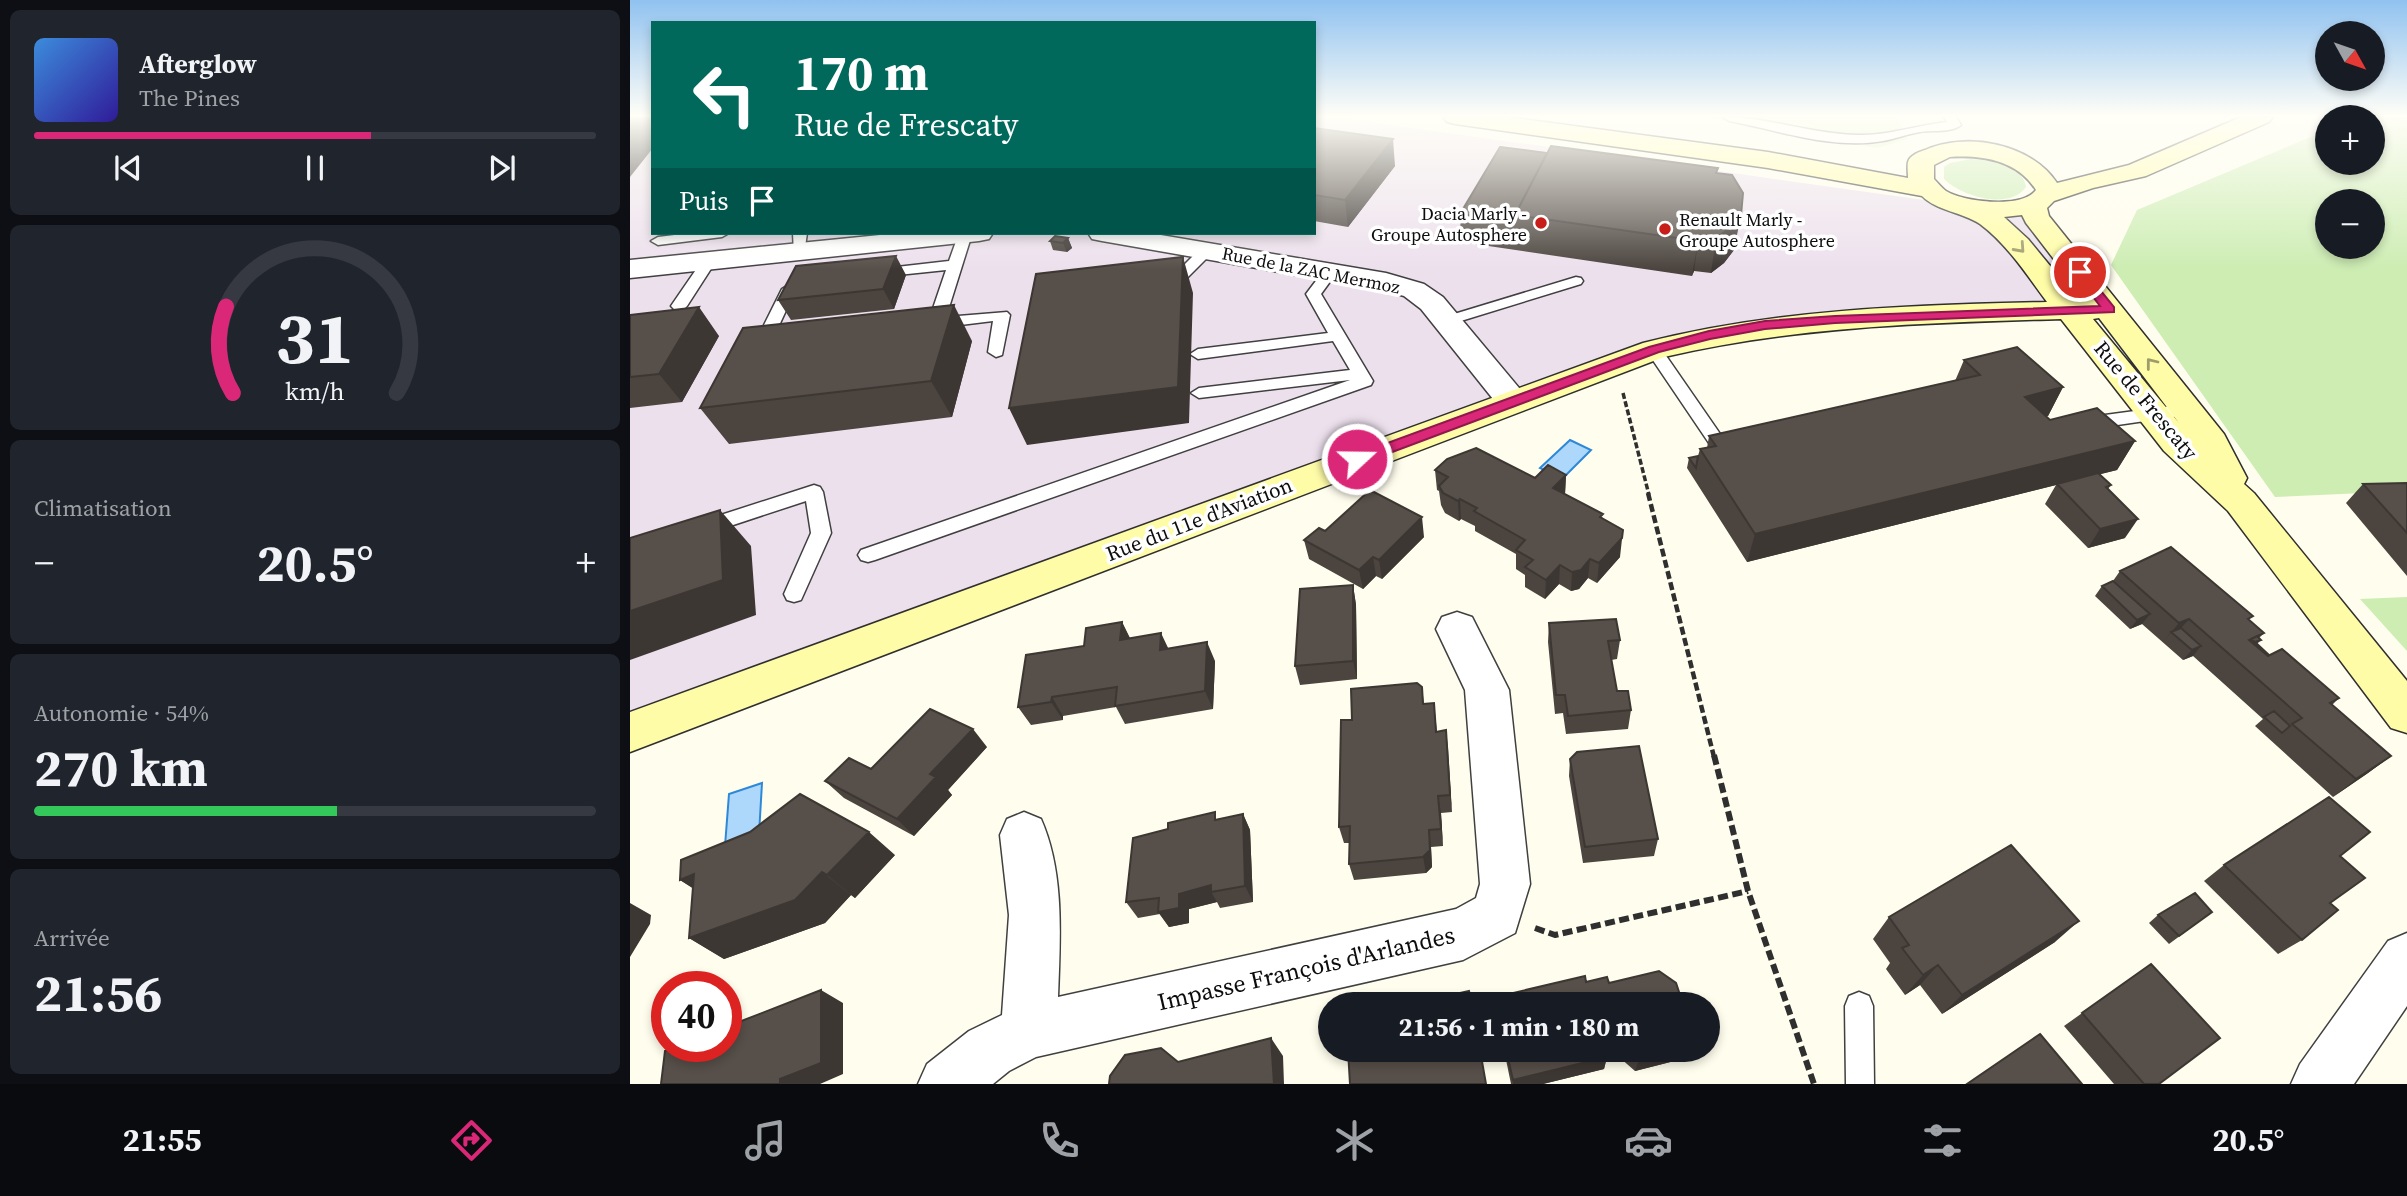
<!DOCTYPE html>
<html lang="fr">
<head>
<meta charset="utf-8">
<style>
  :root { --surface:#171b24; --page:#20242c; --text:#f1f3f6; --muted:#9ea1a6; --line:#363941; --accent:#db2777 }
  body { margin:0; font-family:"Source Serif 4",serif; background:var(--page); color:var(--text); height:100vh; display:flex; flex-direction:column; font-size:26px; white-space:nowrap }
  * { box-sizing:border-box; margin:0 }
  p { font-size:23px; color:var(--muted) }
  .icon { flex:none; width:38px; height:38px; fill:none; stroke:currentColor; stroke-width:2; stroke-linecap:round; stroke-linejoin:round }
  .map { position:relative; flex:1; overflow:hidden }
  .panel { display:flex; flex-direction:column; gap:10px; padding:10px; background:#0d0f14; width:630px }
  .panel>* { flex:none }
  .hud { position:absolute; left:21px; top:21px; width:665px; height:214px; border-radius:0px; box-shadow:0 4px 10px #0003; background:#00695c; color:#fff; overflow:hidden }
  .needle { width:46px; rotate:130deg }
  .controls { position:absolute; left:1685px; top:21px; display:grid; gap:14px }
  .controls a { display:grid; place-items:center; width:70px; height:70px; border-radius:50%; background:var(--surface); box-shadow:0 4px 10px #0003; font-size:35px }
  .speed { position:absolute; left:21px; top:971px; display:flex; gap:14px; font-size:35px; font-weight:700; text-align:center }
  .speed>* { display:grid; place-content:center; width:91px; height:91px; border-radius:50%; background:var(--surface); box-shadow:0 4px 10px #0003; line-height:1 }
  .speed .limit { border:10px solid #d22; background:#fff; color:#111 }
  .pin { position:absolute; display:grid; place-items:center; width:60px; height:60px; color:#fff; margin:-30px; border:4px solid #fff; border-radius:50%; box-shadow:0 2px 7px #0007 }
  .me { position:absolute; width:77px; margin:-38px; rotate:69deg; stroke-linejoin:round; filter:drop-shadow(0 0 5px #0008) }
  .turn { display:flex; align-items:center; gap:24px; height:147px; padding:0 28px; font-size:32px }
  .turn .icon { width:91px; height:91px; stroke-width:2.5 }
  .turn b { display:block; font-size:49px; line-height:60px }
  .then { display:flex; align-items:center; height:66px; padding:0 28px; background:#0003; gap:14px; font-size:26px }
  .big { font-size:52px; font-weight:700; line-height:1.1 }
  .panel .tile { flex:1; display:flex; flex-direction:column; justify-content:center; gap:10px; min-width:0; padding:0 24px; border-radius:10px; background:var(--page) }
  .panel .dial { align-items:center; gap:0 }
  .dial svg { height:182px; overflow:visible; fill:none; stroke:var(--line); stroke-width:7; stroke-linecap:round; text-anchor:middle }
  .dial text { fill:var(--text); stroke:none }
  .song { display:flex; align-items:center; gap:21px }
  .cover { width:84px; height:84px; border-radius:10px; background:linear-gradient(135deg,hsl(210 70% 55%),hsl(250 70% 35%)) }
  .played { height:7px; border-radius:4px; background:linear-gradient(90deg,var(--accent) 60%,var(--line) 60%) }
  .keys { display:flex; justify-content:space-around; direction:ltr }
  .heat { display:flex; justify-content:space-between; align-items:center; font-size:38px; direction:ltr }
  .charge { height:10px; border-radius:5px; background:linear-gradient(90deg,#34c759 54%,var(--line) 0) }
  .trip { position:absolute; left:688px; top:992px; width:402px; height:70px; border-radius:35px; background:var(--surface); box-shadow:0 4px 10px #0003; font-weight:700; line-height:70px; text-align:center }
  .tabs { display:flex; height:112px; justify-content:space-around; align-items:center; background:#090b0e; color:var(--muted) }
  .tabs .icon { width:49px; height:49px }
  .tabs .selected { color:var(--accent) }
  .tabs b { font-size:32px; color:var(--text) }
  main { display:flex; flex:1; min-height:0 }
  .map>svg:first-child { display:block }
  .industrial { fill:#ece0ed }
  .green { fill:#cdedb3; fill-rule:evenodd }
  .pitch { fill:#e0f3c6 }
  .water { fill:#add8fb; stroke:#2e88d8; stroke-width:2 }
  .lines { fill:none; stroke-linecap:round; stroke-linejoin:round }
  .lane-casing { stroke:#404040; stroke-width:3 }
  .street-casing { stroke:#404040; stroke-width:3 }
  .secondary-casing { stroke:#2f2f2f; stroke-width:3 }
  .path-far2 { stroke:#2f2f2f; stroke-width:3.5; stroke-dasharray:6 2.5; stroke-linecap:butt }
  .path-far1 { stroke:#2f2f2f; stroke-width:4.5; stroke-dasharray:8 3.5; stroke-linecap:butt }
  .path { stroke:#2f2f2f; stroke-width:6; stroke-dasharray:10 4.5; stroke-linecap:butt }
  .lane { fill:#fff; fill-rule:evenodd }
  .street { fill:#fff; fill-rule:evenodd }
  .secondary { fill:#fffca8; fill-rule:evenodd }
  .wall { fill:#4b443f }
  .shaded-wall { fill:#3d3733 }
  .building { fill:#574f49; stroke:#3d3733; stroke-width:2 }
  .oneway { stroke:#9e9c6a }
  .route { fill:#db2777; stroke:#8e194d; stroke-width:2 }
  .poi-dot { fill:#c81e1a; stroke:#fff; stroke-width:2.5 }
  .labels { text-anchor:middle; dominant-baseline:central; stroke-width:7; stroke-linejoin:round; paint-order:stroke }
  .far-poi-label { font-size:18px; fill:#0d0d0d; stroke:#fff; text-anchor:end }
  .far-street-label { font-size:18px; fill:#0d0d0d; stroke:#fff }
  .street-label { font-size:21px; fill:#0d0d0d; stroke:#fff }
  .near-street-label { font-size:24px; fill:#0d0d0d; stroke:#fff }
</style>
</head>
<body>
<main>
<section class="panel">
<div class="tile">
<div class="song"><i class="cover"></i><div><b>Afterglow</b><p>The Pines</p></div></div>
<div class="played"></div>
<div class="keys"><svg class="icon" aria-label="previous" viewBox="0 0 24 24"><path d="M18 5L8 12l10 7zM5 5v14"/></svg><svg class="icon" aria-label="pause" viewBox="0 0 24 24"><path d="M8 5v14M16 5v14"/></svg><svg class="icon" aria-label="next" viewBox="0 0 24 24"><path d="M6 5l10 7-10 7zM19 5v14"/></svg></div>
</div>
<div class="tile dial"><svg viewBox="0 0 100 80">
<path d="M14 69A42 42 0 1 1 86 69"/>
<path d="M14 69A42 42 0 0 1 11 31" stroke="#db2777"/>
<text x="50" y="56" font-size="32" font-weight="700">31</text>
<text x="50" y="72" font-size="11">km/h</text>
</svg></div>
<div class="tile"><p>Climatisation</p>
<div class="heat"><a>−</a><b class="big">20.5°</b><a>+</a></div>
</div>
<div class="tile"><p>Autonomie · 54%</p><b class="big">270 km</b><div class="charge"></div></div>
<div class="tile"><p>Arrivée</p><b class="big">21:56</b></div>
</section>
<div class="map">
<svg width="1777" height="1084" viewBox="0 0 1777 1084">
  <rect width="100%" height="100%" fill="#fffded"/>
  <path class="industrial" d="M0,117H23V233H684V117H705L1337,206L1391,209L1479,309L1079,335L0,732Z"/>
  <path class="green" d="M1728,117H1777V491L1645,497L1481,265L1507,210L1697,130L1698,163H1743V117ZM1698,201H1743V247H1698Z
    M1341,159C1360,160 1393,164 1396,187C1379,211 1331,196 1314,179V167L1320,163Z
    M1777,597V651L1730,599Z"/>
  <path class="pitch" d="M1079,117H1267L1278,139L1247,148Z"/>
  <path class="water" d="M940,440L961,450L932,479L910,468Z
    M132,783L129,834L95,846L99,794Z"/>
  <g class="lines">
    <defs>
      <path id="lane" d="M1093,117C1138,117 1181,134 1227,135C1257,136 1287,125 1317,122L1314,117H1326L1331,125C1321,133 1302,130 1290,132C1277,134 1265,139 1253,141C1203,150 1147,130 1099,121Z
        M61,233H99L92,237L28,245L21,241L28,237Z
        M163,233H177L174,254H164Z
        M329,233L342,234L316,317L377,312L380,315L372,355L366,357L358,352L363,321L306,328L298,323L316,270L249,277L242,273L249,269L319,261Z
        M576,247L581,248V254L555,280H545L543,277L545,274L571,248Z
        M79,257L86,261L57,306L54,309H44L41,306L74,258Z
        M700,268L707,272L691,294L743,381L741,385L245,560L238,562L231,560L228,555L231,550L720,380L569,398L561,393L569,388L720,370L703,341L568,359L560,354L568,349L698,333L676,294L695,269Z
        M946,277L951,278L953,281L951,284L821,324L816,326L808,321L811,318Z
        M165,281L172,285L165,291L139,347L131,352L125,350L123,347L152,289Z
        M1024,345L1030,347L1095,441L1106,442L1109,446L1106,450L1091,454L1085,452L1016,350Z
        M1557,404L1563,406L1565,410L1563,414L1460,429L1451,423L1460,417Z
        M184,485L190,487L193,492L201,533L171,600L164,602L157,600L154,594L181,533L176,501L76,534L69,532L67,527L69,522Z
        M1229,992L1239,996L1243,1006L1244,1084H1216L1215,1006L1219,996Z"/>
      <path id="street" d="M270,233H363L359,239L349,241L0,278V260Z
        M458,233H519L756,273L794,284L813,297L900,401L895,409L883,412L871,409L791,309L774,296L752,290L472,241L462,239Z
        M827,612L842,617L879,690L900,884L885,933L833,960L406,1057L379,1071L363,1084H288L297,1064L339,1031L372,1015L379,915L370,835L377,819L394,812L411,819C435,873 430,939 428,997L826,909L846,898L850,884L835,690L806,629L812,617Z
        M1777,933V1006L1724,1084H1661L1670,1064L1758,941Z"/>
      <path id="secondary" d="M813,117H877L1138,152L1278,178C1278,173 1277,166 1278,162C1280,155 1289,152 1295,150C1337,131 1402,144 1427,183L1499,165L1611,117H1643L1639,122L1516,176L1463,188L1424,201L1417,208L1419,216L1594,434L1617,478L1614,484L1624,493L1777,681V733L1761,728L1598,511L1534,451L1431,319C1297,323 1165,326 1034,357L0,752V712L1013,343C1146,309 1281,305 1417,302C1397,275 1377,244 1350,224C1332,212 1307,211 1292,196L1138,168L825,124L817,122ZM1320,157C1352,155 1387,160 1406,190C1392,209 1334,202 1316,191C1312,188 1308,183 1304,179V165ZM1392,215L1396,223L1456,301H1449L1398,239L1374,217ZM1469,318L1549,423L1463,319Z"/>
    </defs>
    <use href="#lane" class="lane-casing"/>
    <use href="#street" class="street-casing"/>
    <use href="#secondary" class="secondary-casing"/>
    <path class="path-far2" d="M993,393L1019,495"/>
    <path class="path-far1" d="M1018,493L1084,757"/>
    <path class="path" d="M1084,755L1118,891L1184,1084
      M905,928L925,935L1118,891"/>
    <use href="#lane" class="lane"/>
    <use href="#street" class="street"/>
    <use href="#secondary" class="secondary"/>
  </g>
  <path class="wall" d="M684,128L765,166L718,227L684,221Z
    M1087,173L1104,250L1094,263L1081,273L1064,271L1062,276L831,242L830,214Z
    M438,238L442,248L437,252L423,250L420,241Z
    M276,275L264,309L161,320L148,300Z
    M0,315L89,336L52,402L0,408Z
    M342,341L322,417L99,444L70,408Z
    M1334,360L1433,387L1418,416H1416L1420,420L1505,441L1487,470L1470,474L1481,485L1478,489L1495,538L1458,548L1415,504L1426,485L1117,562L1057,468L1059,458L1068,456L1070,449L1077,448L1079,436L1325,381Z
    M805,470L905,478L936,475L935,494L973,518L990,557L967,583L958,578L949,589L941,591L929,584L915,599L895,587V575L886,569V554L845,531V526L831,519L829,521L815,513L811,505L809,491L807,490Z
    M1777,483V576L1716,503L1733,484Z
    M695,531L794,537L752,579L746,576L733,589L679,559L674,540Z
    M1490,571L1619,620L1634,633L1629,638L1631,640L1627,644L1639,655L1709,698L1702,705L1761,756L1738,773L1703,797L1625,726L1633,719L1563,656L1553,660L1512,624L1500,629L1465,596L1472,586L1483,581Z
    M723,585L726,605L727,679L670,685L665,666Z
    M492,622L500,638L585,661L583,709L495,724L486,707L433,716V720L401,725L388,707L454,646Z
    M919,623L990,640L987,659L981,660L987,691L1001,710L998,729L936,734L933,713L925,714L918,642Z
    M792,687L794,704L804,703L807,732L816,730L822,812L811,813L813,846L801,847L802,867L796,873L724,880L719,864V843H714L709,827L722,720Z
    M357,747L318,790L322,795L284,836L214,798L195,781L241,769Z
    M940,759L1028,839L1024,856L953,863L939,776Z
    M613,814L620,830L623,902L590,908L587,902L559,909V923L539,927L530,914L508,918L496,902L589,819Z
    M265,855L225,898L221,895L195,923L94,959L59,938L63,888L50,880Z
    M1710,856L1700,903L1672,940L1648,954L1574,881L1594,865Z
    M1582,912L1539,944L1519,923L1528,915Z
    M1259,917L1425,942L1312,1014L1290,985L1275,995L1256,969L1260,963L1243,939Z
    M1521,964L1529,1084H1484L1434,1026Z
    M874,1050H1063L1060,1057L1005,1071L989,1057L976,1061L974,1069L913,1084H881Z"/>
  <path class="shaded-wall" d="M0,117H23V148L0,177Z
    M763,139L765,166L718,227L715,200Z
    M1111,215L1104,250L1094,263L1081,273L1086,238Z
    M1069,236L1064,271L1062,276L1068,241Z
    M438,238L442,248L437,252L433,243Z
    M266,256L276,275L264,309L253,289Z
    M553,257L563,293L559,423L397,445L379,408Z
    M324,305L342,341L322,417L301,381Z
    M69,307L89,336L52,402L29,374Z
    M1433,387L1418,416L1381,426L1395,397Z
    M1505,441L1487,470L1428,485L1427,484L1426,485L1117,562L1125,534Z
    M936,475L935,494L923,488Z
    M830,499L831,519L829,521L828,501Z
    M90,510L121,546L126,615L0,660V611Z
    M792,517L794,537L752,579L749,560Z
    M1508,519L1495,538L1458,548L1470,529Z
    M993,530L990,557L967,583L969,563Z
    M743,557L746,576L733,589L729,570Z
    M960,559L958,578L949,589L941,591L942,572Z
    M930,565L929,584L915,599L916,580Z
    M723,585L726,605L727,679L723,661Z
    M1520,614L1512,624L1500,629L1507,620Z
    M1559,619L1545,635L1541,632L1533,642L1549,623Z
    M492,622L501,641L490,640Z
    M531,633L540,652L530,650Z
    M577,642L585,661L583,709L575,691Z
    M1571,646L1563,656L1553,660L1562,650Z
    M422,697L433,716V720L421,702Z
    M343,729L357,747L318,790L322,795L284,836L267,819L300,774Z
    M816,730L818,748L822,812L820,795Z
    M1761,756L1738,773L1703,797L1726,779Z
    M808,796L811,813L813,846L811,829Z
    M613,814L620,830L623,902L615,886Z
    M799,830L801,847L802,867L796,873L793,857Z
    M239,832L265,855L225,898L197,875Z
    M192,872L221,895L195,923L94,959L59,938Z
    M64,874L84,902L50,880Z
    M581,885V892L587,902L559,909V923L539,927L528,912L549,894Z
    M0,903L21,915L20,924L0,957Z
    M1449,921L1425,942L1312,1014L1332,995Z
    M1308,965L1290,985L1275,995L1293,975Z
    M191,990L213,1003V1074L190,1084H150V1079Z
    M641,1038L653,1056L654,1084H644Z
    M976,1050H991L989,1057L976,1061L974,1069L913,1084H883V1080Z
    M1046,1050H1063L1060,1057L1005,1071L1009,1059Z"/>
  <path class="building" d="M684,128L763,139L715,200L684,195Z
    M921,146L1088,168L1086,173L1102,175L1113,193L1111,215L1100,228L1086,238L1069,236L1068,241L885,215Z
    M870,147L917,153L885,215V222L830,214Z
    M425,236L438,238L433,243L420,241Z
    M266,256L253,289L148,300L166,266Z
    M553,257L548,387L379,408L406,274Z
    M324,305L301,381L70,408L113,328Z
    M69,307L29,374L0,377V315Z
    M1387,347L1433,387L1395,397L1420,420L1467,408L1505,441L1125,534L1070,449L1086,446L1079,436L1350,375L1334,360Z
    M846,448L905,478L918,465L936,475L923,488L973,514L970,517L993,530L992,538L969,563L960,559L951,570L942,572L930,565L916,580L895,567L903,560L886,550L895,540L844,511L847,508L830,499L828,501L813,493L809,486L818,477L805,470L817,459Z
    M1068,456L1066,468L1059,458Z
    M1468,473L1481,485L1476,487L1508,519L1470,529L1427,484Z
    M1777,483V533L1733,484Z
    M740,490L792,517L749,560L743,557L729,570L674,540L689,528L695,531Z
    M90,510L93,580L0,611V538Z
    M1541,547L1623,616L1618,619L1634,633L1619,640L1638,656L1652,649L1709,698L1700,703L1761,756L1726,779L1662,724L1672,718L1654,702L1559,619L1549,623L1490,571Z
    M1483,581L1520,614L1507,620L1472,586Z
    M723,585V661L665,666L670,589Z
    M986,619L990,640L978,641L987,691H998L1001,710L938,716L935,695H926L919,623Z
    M492,622L490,640L531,633L530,650L577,642L575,691L485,706L487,687L422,697L421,702L388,707L396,655L454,646L456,628Z
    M1551,628L1571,646L1562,650L1541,632Z
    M1627,636L1631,640L1625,642L1639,655L1638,656L1623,643L1625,642L1621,639Z
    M787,683L792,687L793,704L804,703L806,732L816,730L820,795L808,796L811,829L799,830L800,850L793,857L719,864L720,826L709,827L711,720H722L721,689Z
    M300,709L343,729L300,774L306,777L267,819L195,781L219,758L241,769Z
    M1644,711L1660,726L1652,733L1634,717Z
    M1009,746L1028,839L955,847L940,759L947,752Z
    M170,794L239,832L197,875L192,872L165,900L59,938L64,874L50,880L51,860L120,832Z
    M1699,797L1740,832L1710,856L1735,878L1700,903L1708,910L1672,940L1594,865Z
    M585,812V820L613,814L615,886L581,892V885L549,894V908L528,912L529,898L496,902L503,838L538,829V823Z
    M1381,845L1449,921L1332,995L1308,965L1293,975L1272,948L1279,945L1259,917Z
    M1565,893L1582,912L1549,936L1528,915Z
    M1521,964L1590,1038L1529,1084H1514L1452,1013Z
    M1029,971L1046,983L1053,1004H867L866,997L955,976L956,982L977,977L979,983Z
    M191,990V1063L150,1079V1084H31L35,1051L47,1046H96V1027Z
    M839,991L842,1004H812V997Z
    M1410,1034L1452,1084H1337Z
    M641,1038L644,1084H479L480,1076L495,1055L531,1048L548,1062Z
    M718,1050H850L856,1084H720Z
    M876,1050H976L977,1057L883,1080Z
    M998,1050H1046L1009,1059Z"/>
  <defs><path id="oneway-chevron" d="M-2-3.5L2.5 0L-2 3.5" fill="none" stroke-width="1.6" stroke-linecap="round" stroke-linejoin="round" transform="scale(1.75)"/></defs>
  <g class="oneway">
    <use href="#oneway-chevron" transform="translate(1390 248) rotate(48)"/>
    <use href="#oneway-chevron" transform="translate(1521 363) rotate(-128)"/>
  </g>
  <linearGradient id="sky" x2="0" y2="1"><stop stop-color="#90c2f0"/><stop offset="0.43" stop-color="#fffef7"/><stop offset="1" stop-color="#fffef7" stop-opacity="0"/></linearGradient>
  <rect width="1777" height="269" fill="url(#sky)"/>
  <path class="route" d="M1450,269L1454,270L1484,307V312L1205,323L1135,329L1080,339L1029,352L733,463L727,464L720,459L722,456L1019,347L1079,331L1135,321L1205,316L1470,306L1444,272Z"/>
  <g class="poi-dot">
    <circle cx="911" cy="223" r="7"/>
    <circle cx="1035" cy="229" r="7"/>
  </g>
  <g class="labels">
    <g class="far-poi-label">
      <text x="897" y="213">Dacia Marly -<tspan x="897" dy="21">Groupe Autosphere</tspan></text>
      <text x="1049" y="219" text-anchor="start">Renault Marly -<tspan x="1049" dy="21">Groupe Autosphere</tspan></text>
    </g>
    <g class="far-street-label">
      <text transform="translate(681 270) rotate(11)">Rue de la ZAC Mermoz</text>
    </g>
    <g class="street-label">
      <text transform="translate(1516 400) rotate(50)">Rue de Frescaty</text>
      <text transform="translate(569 519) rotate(-21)">Rue du 11e d'Aviation</text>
    </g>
    <g class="near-street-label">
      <text transform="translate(676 968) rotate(-13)">Impasse François d'Arlandes</text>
    </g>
  </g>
</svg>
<div class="controls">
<a><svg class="needle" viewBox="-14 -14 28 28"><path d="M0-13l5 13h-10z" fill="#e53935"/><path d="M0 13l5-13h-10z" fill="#9ea1a6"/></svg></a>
<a>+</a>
<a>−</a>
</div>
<div class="speed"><div class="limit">40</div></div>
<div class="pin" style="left:1450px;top:272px;background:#d93025"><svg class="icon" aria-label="arrive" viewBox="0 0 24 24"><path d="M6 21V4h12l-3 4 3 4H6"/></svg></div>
<svg class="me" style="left:727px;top:459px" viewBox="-20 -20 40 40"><circle r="17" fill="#db2777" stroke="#fff" stroke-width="3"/><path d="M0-11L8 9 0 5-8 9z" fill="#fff"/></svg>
<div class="trip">21:56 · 1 min · 180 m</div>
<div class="hud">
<div class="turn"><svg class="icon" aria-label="left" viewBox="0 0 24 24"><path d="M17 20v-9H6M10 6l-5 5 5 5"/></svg><div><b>170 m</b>Rue de Frescaty</div></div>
<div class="then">Puis<svg class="icon" aria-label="arrive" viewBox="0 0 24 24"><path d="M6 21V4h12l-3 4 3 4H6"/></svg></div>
</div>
</div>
</main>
<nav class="tabs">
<b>21:55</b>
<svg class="icon selected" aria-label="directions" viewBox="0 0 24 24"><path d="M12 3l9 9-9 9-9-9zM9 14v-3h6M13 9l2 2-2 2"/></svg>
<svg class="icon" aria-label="music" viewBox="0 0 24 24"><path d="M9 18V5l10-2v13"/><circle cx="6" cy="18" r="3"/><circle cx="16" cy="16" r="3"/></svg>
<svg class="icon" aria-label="phone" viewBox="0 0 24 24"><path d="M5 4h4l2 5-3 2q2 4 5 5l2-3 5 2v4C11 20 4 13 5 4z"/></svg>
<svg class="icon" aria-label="climate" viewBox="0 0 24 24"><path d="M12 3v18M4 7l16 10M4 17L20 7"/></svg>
<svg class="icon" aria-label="car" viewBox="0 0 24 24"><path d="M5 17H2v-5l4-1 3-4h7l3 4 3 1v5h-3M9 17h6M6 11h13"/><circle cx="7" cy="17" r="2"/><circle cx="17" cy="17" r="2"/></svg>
<svg class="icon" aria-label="filters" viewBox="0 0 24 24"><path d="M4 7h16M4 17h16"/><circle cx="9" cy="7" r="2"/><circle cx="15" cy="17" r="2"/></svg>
<b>20.5°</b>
</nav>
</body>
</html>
